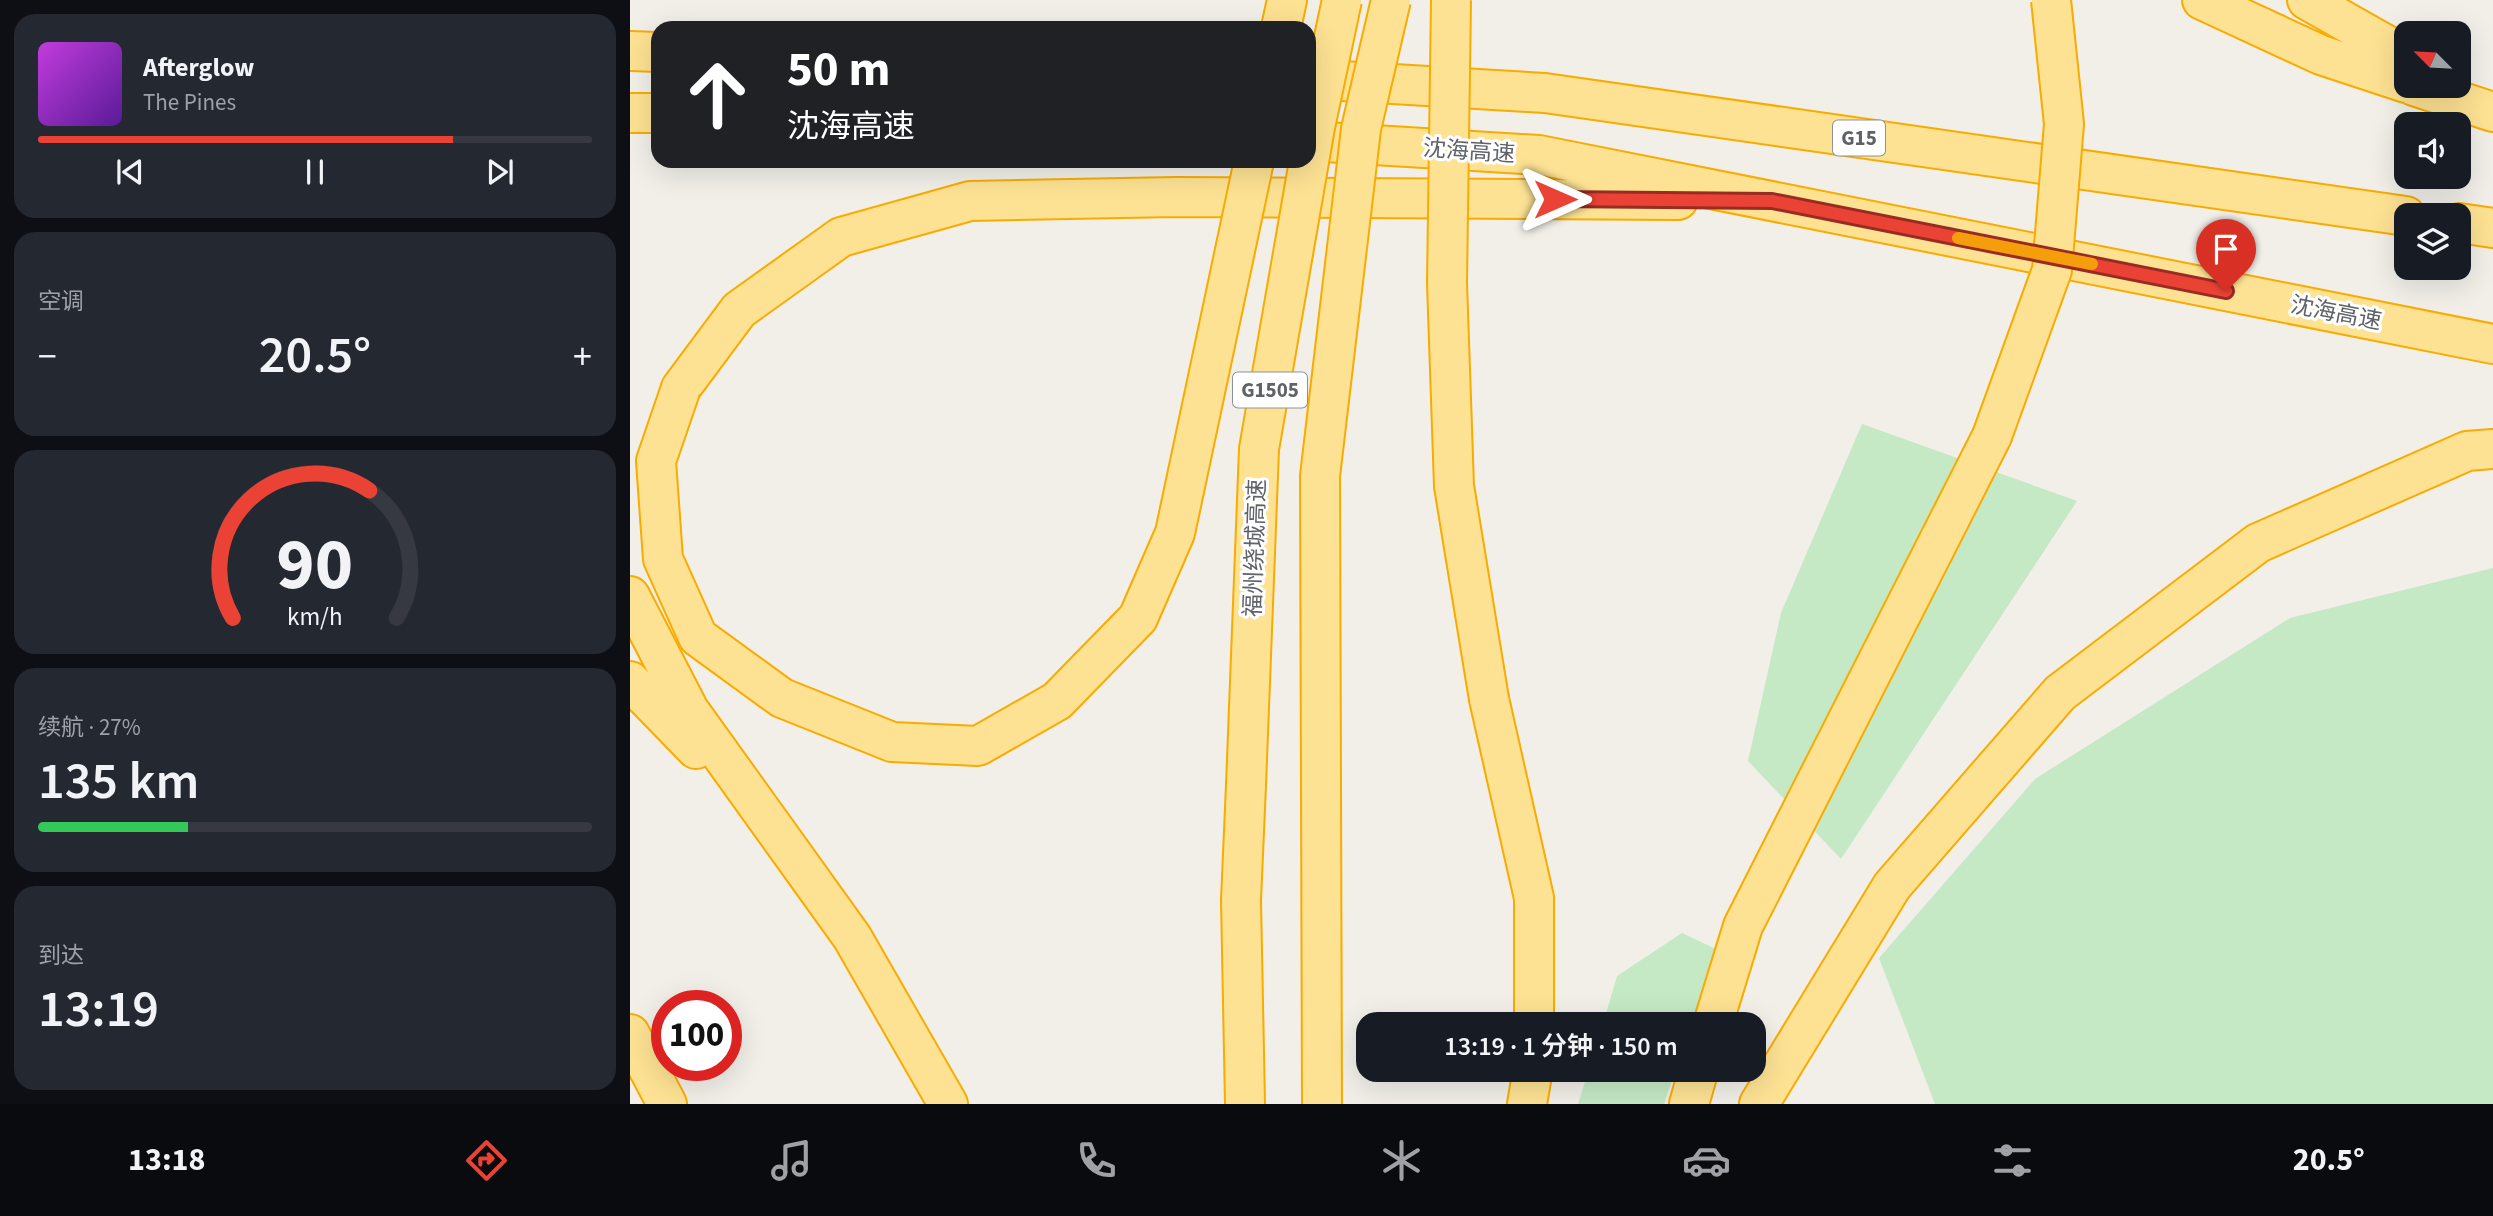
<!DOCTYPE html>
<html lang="zh">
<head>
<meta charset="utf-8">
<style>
  :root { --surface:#171b24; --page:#242831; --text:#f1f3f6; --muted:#9ea1a6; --line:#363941; --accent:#ea4335 }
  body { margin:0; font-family:"Source Sans 3","Noto Sans SC",sans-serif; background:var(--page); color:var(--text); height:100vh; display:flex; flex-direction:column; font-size:26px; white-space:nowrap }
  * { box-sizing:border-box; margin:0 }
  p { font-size:23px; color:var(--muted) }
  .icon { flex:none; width:38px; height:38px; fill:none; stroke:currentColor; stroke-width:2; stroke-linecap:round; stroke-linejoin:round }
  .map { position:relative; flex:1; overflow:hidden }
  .details { display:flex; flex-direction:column; gap:14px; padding:14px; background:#0d0f14; width:630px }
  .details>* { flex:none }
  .guide { position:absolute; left:21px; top:21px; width:665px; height:147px; border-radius:21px; box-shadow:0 7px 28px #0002; background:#202124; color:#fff; overflow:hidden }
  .needle { width:46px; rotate:294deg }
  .fabs { position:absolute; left:1764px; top:21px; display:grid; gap:14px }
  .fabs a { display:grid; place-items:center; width:77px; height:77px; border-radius:14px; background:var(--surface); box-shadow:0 7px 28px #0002; font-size:35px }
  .speed { position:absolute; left:21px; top:990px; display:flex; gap:14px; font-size:35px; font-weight:700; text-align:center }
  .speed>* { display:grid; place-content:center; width:91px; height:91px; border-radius:50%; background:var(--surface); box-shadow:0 7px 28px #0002; line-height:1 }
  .speed .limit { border:10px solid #d22; background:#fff; color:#111 }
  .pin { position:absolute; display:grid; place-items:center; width:60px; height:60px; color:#fff; margin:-72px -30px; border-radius:50% 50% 50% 0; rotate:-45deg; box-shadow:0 0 7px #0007 }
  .pin .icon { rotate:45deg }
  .me { position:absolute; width:77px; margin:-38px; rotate:90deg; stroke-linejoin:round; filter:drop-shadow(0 0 5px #0008) }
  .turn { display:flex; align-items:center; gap:24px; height:147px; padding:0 21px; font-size:32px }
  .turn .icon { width:91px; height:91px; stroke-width:2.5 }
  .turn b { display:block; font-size:49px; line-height:60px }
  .big { font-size:52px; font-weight:600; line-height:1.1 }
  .details .widget { flex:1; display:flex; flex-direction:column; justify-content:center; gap:10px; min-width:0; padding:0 24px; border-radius:21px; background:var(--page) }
  .details .dial { align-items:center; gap:0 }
  .dial svg { height:182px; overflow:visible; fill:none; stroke:var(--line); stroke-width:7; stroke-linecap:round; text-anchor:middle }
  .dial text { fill:var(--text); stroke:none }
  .song { display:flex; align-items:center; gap:21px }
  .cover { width:84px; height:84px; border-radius:10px; background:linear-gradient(135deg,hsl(290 70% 55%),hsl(270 70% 35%)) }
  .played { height:7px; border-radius:4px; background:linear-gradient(90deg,var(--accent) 75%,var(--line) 75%) }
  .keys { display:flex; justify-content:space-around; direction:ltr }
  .heat { display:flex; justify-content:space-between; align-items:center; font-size:38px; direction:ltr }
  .charge { height:10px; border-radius:5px; background:linear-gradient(90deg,#34c759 27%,var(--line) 0) }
  .trip { position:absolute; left:726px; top:1012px; width:410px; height:70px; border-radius:21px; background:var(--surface); box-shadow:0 7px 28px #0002; font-weight:600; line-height:70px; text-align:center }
  .menu { display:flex; height:112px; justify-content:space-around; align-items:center; background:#090b0e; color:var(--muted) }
  .menu .icon { width:49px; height:49px }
  .menu .selected { color:var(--accent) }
  .menu b { font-size:32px; color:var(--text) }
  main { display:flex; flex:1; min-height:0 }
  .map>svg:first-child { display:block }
  .green { fill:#c5e8c5 }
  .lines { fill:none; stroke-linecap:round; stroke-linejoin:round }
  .highway-casing { stroke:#f9ab00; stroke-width:42 }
  .highway { stroke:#fde293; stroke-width:38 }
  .highway-bridge-casing { stroke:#f9ab00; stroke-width:42; stroke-linecap:butt }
  .highway-bridge { stroke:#fde293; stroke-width:38 }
  .route-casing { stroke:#982c22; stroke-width:18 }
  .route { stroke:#ea4335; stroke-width:12 }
  .slow { stroke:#f59e0b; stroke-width:12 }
  .labels { text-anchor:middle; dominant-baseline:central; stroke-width:6; stroke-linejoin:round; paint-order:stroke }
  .shield { fill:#fff; stroke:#8f9295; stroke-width:2 }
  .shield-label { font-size:21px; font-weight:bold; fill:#5f6368 }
  .street-label { font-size:23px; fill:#5f6368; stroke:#fff }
</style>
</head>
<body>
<main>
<section class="details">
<div class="widget">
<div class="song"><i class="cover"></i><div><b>Afterglow</b><p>The Pines</p></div></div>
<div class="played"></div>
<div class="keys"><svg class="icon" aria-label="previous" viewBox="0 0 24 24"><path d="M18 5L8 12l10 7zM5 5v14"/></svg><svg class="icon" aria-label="pause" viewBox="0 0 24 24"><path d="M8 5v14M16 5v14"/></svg><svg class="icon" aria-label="next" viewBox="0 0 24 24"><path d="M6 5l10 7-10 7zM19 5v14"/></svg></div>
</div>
<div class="widget"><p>空调</p>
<div class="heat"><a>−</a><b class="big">20.5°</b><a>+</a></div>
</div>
<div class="widget dial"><svg viewBox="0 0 100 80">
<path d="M14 69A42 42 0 1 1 86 69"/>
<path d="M14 69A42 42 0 0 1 74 13" stroke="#ea4335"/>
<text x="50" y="56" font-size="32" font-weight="700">90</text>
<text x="50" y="72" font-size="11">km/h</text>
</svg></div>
<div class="widget"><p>续航 · 27%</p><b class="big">135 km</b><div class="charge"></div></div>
<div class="widget"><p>到达</p><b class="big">13:19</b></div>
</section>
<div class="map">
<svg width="1863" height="1104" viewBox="0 0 1863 1104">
  <rect width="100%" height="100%" fill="#f1efe8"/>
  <path class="green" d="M1232,424L1447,501L1211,859L1118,761L1151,613Z
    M1863,568V1104H1305L1249,958L1405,779L1660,618Z
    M1052,933L1090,951L1063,1024H973L987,976Z
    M959,1069H1046L1034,1104H948Z"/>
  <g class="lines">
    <defs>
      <path id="highway" d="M1572,0L1691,55L1776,83
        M1677,0L1776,56
        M651,28L657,0
        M0,51L28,52
        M679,79L915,93L1776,216
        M1784,86L1863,112
        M0,113H28
        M679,141L909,155L1863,344
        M1829,223L1863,228
        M51,388L109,310L211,237L340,201L546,197L1048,200
        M0,596L59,710L222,937L318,1104
        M0,681L66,749
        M859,699L904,898V1024
        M691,786L692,1104
        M1083,1024L1113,926L1362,436
        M0,1034L37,1104
        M615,1104L611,900L616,785
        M897,1104L903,1069
        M1059,1104L1069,1069
        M1129,1104L1262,886L1430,693L1628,543L1837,451L1863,449"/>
    </defs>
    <use href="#highway" class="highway-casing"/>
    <use href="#highway" class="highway"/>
    <defs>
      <path id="highway-bridge" d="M821,0L817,283L824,486L859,699
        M51,388L26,461L33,559L68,637L152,698L262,742L348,746L427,701L508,618L545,533L624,161
        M1362,436L1422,270L1434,124L1421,0
        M616,785L629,449L685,127L712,0
        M691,786L690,476L731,129L761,0"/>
    </defs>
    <use href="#highway-bridge" class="highway-bridge-casing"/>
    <use href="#highway-bridge" class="highway-bridge"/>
  </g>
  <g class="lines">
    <defs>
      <path id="route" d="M925,199L1142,201L1596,291"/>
    </defs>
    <use href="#route" class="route-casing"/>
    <use href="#route" class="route"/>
    <path class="slow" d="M1328,238L1462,264"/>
  </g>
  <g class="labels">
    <g class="shield">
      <rect x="1203" y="120.5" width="52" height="35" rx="5"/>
      <rect x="603" y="372.5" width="74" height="35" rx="5"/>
    </g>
    <g class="shield-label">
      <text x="1229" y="138">G15</text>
      <text x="640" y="390">G1505</text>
    </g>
    <g class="street-label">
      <text transform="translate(839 151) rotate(4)">沈海高速</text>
      <text transform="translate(1706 313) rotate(11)">沈海高速</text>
      <text transform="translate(625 548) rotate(-88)">福州绕城高速</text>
    </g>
  </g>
</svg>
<div class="fabs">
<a><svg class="needle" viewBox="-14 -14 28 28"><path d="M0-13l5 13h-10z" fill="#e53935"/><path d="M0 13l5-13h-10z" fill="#9ea1a6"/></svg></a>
<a><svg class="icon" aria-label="sound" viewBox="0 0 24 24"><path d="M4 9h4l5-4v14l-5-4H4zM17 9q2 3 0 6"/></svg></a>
<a><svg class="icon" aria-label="layers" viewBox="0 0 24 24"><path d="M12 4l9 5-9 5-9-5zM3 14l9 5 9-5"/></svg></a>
</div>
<div class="speed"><div class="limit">100</div></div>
<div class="pin" style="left:1596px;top:291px;background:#d93025"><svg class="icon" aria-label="arrive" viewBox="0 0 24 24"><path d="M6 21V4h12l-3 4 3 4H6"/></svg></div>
<svg class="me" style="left:925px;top:199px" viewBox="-20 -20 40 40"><path d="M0-17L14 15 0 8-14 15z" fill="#ea4335" stroke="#fff" stroke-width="4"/></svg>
<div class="trip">13:19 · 1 分钟 · 150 m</div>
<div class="guide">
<div class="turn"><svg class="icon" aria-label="ahead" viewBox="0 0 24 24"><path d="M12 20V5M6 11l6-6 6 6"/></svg><div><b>50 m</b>沈海高速</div></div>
</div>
</div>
</main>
<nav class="menu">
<b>13:18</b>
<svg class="icon selected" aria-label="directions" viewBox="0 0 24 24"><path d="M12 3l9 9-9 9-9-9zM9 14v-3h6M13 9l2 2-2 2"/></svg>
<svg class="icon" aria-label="music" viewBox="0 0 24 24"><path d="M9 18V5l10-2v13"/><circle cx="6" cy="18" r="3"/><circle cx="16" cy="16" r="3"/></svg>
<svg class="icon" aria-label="phone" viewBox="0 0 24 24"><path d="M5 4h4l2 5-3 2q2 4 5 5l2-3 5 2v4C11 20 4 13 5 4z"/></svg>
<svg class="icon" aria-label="climate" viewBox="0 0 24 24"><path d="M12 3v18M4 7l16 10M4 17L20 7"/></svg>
<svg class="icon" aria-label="car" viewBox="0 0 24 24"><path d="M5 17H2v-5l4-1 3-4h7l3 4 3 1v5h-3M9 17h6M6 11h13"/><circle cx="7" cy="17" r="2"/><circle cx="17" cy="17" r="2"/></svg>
<svg class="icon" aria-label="filters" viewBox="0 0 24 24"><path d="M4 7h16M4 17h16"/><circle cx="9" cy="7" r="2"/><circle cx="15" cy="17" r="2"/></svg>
<b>20.5°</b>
</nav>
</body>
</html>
